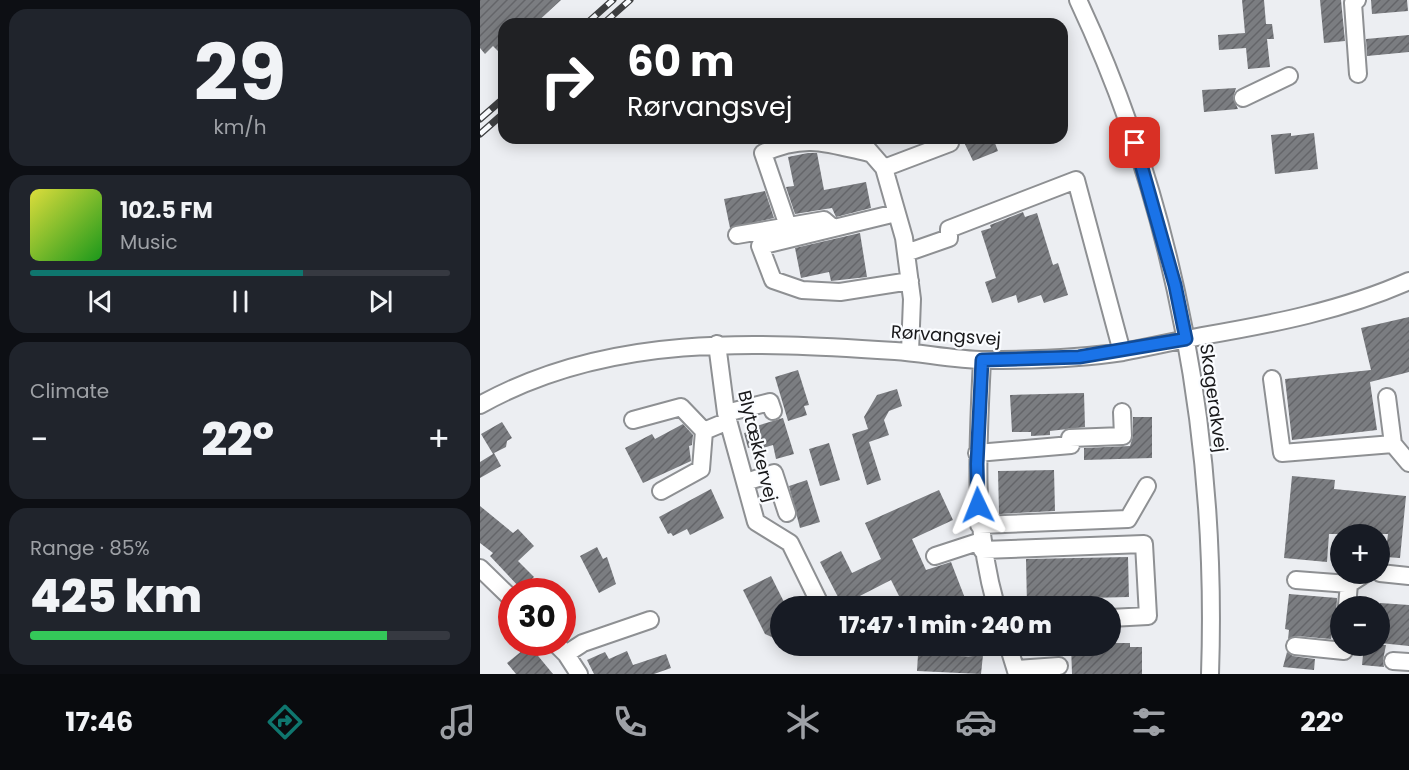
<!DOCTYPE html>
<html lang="en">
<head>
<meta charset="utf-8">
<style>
  :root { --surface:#171b24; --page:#20242c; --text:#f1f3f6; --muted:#9ea1a6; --line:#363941; --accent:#0f766e }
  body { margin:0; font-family:Poppins,sans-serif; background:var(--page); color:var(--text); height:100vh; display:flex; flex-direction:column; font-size:22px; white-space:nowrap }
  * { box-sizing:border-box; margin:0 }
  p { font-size:20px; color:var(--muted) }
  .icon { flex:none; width:33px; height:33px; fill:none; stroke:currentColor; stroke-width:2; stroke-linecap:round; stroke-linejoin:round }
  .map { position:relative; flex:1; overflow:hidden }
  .sheet { display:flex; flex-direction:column; gap:9px; padding:9px; background:#0d0f14; width:480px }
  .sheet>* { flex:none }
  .guide { position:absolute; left:18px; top:18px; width:570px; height:126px; border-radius:18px; box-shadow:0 3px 15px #0003; background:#202124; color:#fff; overflow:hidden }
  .tools { position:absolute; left:850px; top:524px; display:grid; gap:12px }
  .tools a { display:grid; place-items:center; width:60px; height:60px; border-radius:50%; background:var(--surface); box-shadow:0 3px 15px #0003; font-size:30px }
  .speed { position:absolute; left:18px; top:578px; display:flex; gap:12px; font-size:30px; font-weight:700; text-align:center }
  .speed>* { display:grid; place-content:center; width:78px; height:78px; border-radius:50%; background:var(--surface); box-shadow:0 3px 15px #0003; line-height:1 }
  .speed .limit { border:9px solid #d22; background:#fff; color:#111 }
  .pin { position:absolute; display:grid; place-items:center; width:51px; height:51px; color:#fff; margin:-26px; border-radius:12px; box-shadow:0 3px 9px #0006 }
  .me { position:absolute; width:66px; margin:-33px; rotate:358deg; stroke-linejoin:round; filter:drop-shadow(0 0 4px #0008) }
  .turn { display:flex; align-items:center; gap:21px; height:126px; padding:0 30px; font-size:27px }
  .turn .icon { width:78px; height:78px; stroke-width:2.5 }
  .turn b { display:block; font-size:42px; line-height:51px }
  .big { font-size:45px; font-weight:800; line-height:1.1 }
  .sheet .tile { flex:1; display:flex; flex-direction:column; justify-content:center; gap:9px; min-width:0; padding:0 21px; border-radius:18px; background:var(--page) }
  .sheet .dial { align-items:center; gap:0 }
  .dial b { font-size:78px; line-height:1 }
  .song { display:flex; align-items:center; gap:18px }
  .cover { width:72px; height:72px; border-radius:9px; background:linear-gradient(135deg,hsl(60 70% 55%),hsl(120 70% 35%)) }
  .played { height:6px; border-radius:3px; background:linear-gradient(90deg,var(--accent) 65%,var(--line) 65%) }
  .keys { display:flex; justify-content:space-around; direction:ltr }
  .heat { display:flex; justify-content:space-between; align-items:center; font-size:33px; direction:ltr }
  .charge { height:9px; border-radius:4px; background:linear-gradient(90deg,#34c759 85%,var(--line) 0) }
  .trip { position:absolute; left:290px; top:596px; width:351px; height:60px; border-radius:30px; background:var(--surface); box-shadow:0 3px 15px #0003; font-weight:800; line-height:60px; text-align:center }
  .menu { display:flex; height:96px; justify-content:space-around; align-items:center; background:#090b0e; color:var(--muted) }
  .menu .icon { width:42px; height:42px }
  .menu .selected { color:var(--accent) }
  .menu b { font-size:27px; color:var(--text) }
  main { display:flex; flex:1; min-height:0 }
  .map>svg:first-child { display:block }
  .building { fill:url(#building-hatch) }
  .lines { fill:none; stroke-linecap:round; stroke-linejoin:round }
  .minor-casing { stroke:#8e9093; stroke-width:20 }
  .minor { stroke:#fff; stroke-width:16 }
  .rail-casing { stroke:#3e3f41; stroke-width:7 }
  .rail { stroke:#fafcff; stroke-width:4.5; stroke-dasharray:14; stroke-linecap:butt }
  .route-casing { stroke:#114b97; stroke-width:15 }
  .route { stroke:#1a73e8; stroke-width:10 }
  .labels { text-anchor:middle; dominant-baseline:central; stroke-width:4.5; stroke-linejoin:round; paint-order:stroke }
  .street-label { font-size:18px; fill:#18181a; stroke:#fafcff }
</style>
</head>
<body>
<main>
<section class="sheet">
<div class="tile dial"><b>29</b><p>km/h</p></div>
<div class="tile">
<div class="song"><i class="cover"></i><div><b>102.5 FM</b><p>Music</p></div></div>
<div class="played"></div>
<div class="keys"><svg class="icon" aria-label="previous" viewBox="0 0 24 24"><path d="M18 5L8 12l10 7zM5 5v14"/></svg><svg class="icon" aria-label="pause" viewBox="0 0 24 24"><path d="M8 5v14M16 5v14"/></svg><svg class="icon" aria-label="next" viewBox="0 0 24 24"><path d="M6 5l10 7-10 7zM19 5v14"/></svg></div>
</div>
<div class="tile"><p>Climate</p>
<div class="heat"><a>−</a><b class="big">22°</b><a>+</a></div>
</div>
<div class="tile"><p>Range · 85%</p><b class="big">425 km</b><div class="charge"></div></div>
</section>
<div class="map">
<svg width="929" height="674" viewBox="0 0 929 674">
  <defs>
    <pattern id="building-hatch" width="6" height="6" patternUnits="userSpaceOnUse" patternTransform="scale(1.5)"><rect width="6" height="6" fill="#7b7d81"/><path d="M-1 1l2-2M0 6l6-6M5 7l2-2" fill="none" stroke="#646569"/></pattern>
  </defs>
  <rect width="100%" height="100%" fill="#eceef2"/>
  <path class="building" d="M0,0H81L55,24H24V57L13,46L5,54L0,48Z
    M762,0H784L786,24H792L794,39H787L790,67L768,69L766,48L739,50L738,35L765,33Z
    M840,0H861L865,41L844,43Z
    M891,0H927L928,11L892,14Z
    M929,35V52L887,56L886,39Z
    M756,88L753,98L758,109L724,112L722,90Z
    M811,133V136L834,133L838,169L795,174L791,135Z
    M482,138H513L518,151L493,161Z
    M328,153H337L344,190L386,182L391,208L356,217L352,208L315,214L306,187L314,186L308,157Z
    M285,191L294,218L250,228L244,199Z
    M543,212L545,217L557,213L573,265L578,263L588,295L564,303L561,295L538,303L536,295L512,303L505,282L516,278L501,231L511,228L510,225Z
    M380,233L387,277L351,281L349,272L321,278L315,248Z
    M929,317V372L890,382L897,430L812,440L805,379L891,370L881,328Z
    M318,370L329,405L324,406L327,415L308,421L295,377Z
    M417,389L422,406L409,411L404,420L409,435L389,442L401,480L387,485L372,434L388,429L384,417L397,395Z
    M604,393L605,427L570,431V435L551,436V432H532L530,395Z
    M653,417H672V458L604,460V448L650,446L653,436Z
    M303,418L314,454L296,459L293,445L279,449L278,445L268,448L264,433L274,431L273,427Z
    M22,422L32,438L27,441L26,447L14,453L21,466L0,478V462L13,454L1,434Z
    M203,424L213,435L212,445L209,446L211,461L163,483L145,448L172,434L175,439Z
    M349,443L360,480L340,486L329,449Z
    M574,470L575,511L519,514L518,471Z
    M812,476L855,480L854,489L926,496L920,558L905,557L908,534H849L847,562L804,558Z
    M327,480L340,522L320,528L309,486Z
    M231,489L244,518L210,535L207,529L193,536L191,533L188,534L179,517Z
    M459,490L473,520L432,539L446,570L471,562L488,606H424L411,580L372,600L375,606H347L358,597L340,562L361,551L372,573L401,559L385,523Z
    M0,506L33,533L38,529L54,546L38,561L54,577L41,589L10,556L13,553L0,543Z
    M117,547L123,559L127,557L136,584L119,593L100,556Z
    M648,557L649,597L607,598V606H547L546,559Z
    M291,576L306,606H300V635L294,638L285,634L263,590Z
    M809,594L857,598L855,634H852L851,639L816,636L808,639L809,630L805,629Z
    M900,603L929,605V646L900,643Z
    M630,643H650V647H662V674H592L591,645Z
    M884,645H906L903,660L904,667L882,665Z
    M48,646L52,652L54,651L73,674H36L27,663Z
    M147,651L153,665L186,654L191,668L174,674H114L107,660L125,652L129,659Z
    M454,652L476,653L483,657L503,655L501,674L437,671L438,655L454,656Z
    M807,652L813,656L835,659L834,670L803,667Z"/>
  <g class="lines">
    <defs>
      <path id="minor" d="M598,0C696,209 738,444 730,674
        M877,0L873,3L878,74
        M763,98L809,76
        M378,138L404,168L424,238L432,299L430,352
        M404,168L470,143
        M416,213L280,246L293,280L322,290L360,292L430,281
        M308,226L283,153C325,134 347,143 389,153
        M257,235L344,220L351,226
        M426,253L469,238V229L596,180L642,352
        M237,344L246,413L276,522L310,543L338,600
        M502,360C498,448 492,520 516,606
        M792,379L802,453L913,444L907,397
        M0,405C129,333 273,342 415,351C444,353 475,360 505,360C550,360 597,359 643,352C669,347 696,341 722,336C792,324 864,310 929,281
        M246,413L290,402L293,411
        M153,420L201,407L224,431
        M913,444L929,463
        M497,453L591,445L590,438L643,436L642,412
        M266,482L294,473L307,513
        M181,491L221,469L224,431L248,421
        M499,525L648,519L667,486
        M502,550L664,544L668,616L630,618
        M455,556L501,541
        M0,568L32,599
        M900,573L929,576
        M816,580L869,584L886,573
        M867,606L869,584
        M74,642L86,654L99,674
        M528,645L537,674
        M815,646L864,651V645
        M484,647L489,645
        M86,654L103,643L170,620
        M913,661L929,662
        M536,669L579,666"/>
    </defs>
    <use href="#minor" class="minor-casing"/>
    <use href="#minor" class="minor"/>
    <defs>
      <path id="rail" d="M106,24L133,0
        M123,24L150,0
        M0,119L24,98
        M0,134L24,113"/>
    </defs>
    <use href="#rail" class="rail-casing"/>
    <use href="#rail" class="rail"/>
  </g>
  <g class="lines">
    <defs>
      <path id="route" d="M498,505L497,464L502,360L599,357L706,339L695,285L655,143"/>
    </defs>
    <use href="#route" class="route-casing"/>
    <use href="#route" class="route"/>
  </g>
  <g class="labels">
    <g class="street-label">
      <text transform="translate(466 335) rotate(4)">Rørvangsvej</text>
      <text transform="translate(734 398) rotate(82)">Skagerakvej</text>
      <text transform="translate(278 446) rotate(76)">Blytækkervej</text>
    </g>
  </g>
</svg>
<div class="tools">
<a>+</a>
<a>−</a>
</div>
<div class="speed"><div class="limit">30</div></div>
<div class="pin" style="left:655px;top:143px;background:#d93025"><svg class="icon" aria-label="arrive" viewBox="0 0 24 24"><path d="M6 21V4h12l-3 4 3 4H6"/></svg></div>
<svg class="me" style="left:498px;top:505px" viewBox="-20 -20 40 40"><path d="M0-17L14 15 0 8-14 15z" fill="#1a73e8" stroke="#fff" stroke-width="4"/></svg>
<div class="trip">17:47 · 1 min · 240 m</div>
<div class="guide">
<div class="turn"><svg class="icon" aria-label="right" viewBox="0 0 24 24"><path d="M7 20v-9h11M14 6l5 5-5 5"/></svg><div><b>60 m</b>Rørvangsvej</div></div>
</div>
</div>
</main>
<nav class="menu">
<b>17:46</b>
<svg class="icon selected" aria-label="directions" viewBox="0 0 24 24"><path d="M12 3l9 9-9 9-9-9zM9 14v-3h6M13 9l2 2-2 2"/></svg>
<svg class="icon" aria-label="music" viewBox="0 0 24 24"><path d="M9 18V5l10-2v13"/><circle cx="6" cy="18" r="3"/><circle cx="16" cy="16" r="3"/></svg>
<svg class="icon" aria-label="phone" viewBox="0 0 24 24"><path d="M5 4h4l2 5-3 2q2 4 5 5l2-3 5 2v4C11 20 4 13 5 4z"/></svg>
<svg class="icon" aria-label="climate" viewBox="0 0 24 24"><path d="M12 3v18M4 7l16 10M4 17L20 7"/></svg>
<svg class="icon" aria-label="car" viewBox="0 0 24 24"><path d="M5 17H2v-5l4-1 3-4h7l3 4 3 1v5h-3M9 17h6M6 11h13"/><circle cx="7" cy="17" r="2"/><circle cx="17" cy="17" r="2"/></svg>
<svg class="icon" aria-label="filters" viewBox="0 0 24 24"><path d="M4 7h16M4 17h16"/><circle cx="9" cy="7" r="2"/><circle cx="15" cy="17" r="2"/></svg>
<b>22°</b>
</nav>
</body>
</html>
